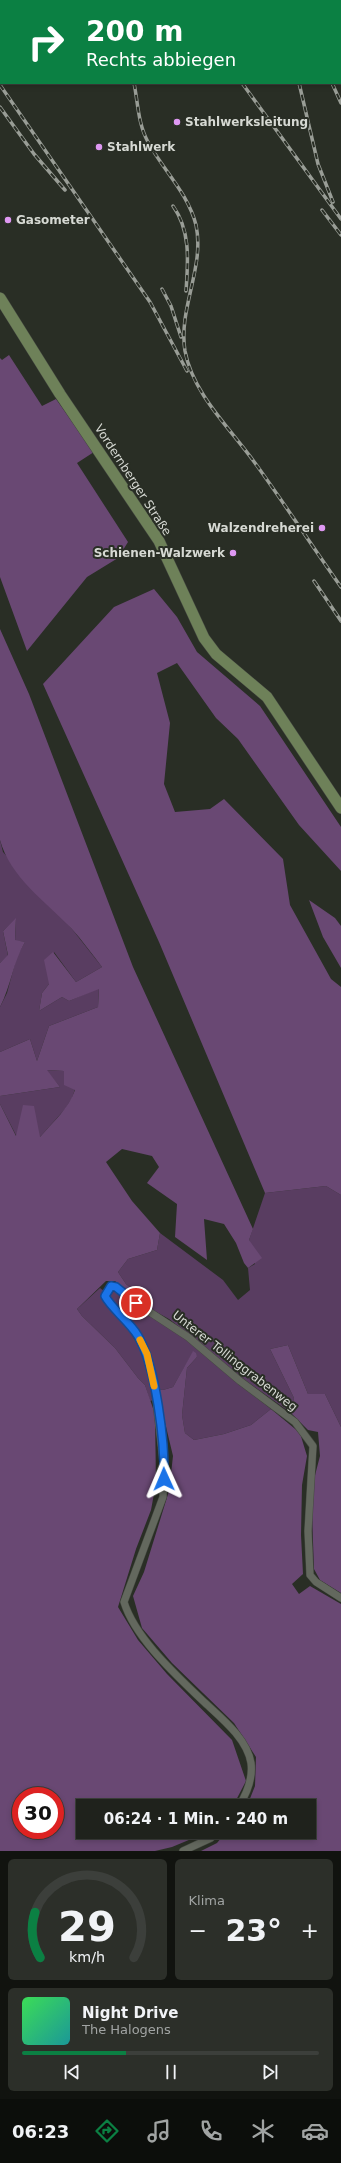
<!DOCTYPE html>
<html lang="de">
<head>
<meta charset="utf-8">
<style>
  :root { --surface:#1f221c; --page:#2c2f29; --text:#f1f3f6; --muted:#a1a4a3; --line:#3c3f3b; --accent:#0b8043 }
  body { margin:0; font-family:"DejaVu Sans",sans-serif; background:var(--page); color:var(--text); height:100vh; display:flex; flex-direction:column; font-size:15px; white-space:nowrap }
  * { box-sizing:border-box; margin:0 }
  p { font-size:13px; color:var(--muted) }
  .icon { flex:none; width:22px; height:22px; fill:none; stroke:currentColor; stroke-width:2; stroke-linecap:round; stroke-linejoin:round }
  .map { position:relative; height:1851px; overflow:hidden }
  .drawer { display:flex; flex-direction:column; gap:8px; padding:8px; background:#11130f; flex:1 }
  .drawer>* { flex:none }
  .guide { position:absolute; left:0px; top:0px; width:341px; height:84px; box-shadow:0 2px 6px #0003,0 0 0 1px var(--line); background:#0b8043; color:#fff; overflow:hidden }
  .speed { position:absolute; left:12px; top:1787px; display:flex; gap:8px; font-size:20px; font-weight:700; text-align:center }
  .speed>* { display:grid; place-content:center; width:52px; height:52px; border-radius:50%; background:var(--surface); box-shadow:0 2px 6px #0003,0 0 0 1px var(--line); line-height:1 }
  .speed .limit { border:6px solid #d22; background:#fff; color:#111 }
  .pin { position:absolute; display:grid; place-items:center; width:34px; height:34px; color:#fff; margin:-17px; border:2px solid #fff; border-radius:50%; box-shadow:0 1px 4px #0007 }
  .me { position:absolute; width:44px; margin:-22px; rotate:359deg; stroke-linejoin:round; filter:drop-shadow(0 0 3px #0008) }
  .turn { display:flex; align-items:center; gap:14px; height:84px; padding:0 20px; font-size:18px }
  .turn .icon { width:52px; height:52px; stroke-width:2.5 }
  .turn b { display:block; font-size:28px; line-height:34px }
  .big { font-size:30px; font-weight:800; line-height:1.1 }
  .drawer .widget { flex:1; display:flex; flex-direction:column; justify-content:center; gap:6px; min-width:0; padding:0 14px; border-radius:6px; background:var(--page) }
  .drawer .dial { align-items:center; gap:0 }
  .dial svg { height:104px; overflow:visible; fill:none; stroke:var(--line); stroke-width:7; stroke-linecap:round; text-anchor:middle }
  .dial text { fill:var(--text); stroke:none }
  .song { display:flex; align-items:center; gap:12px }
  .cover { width:48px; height:48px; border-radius:6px; background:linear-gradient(135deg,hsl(130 70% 55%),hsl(180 70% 35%)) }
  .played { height:4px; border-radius:2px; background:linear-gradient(90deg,var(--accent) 35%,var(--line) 35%) }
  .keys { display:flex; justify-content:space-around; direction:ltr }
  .heat { display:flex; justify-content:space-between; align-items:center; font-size:22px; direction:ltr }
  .drawer .tiles { flex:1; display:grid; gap:8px; grid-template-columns:1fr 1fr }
  .widget:last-child { grid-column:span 2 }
  .trip { position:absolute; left:76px; top:1799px; width:240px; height:40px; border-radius:0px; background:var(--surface); box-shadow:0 2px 6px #0003,0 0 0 1px var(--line); font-weight:800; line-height:40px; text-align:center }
  .tabs { display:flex; height:64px; justify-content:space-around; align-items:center; background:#0c0e0b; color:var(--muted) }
  .tabs .icon { width:28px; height:28px }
  .tabs .on { color:var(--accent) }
  .tabs b { font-size:18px; color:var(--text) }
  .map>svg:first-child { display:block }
  .green { fill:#593d61 }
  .forest { fill:#694873; fill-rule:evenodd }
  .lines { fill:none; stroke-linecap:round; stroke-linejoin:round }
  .street-casing { stroke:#454941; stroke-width:8 }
  .secondary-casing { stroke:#454941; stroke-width:12 }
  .primary-casing { stroke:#454941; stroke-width:12 }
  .street { stroke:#63685e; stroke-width:7 }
  .secondary { stroke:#68755c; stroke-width:10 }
  .primary { stroke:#6e8159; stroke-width:11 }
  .rail-casing { stroke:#999d96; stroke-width:3.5 }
  .rail { stroke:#292e25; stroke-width:2; stroke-dasharray:6; stroke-linecap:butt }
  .route-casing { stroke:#114b97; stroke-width:10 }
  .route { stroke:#1a73e8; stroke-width:7 }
  .slow { stroke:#f59e0b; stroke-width:7 }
  .poi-dot { fill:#de98f2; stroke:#292e25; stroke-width:1.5 }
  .labels { text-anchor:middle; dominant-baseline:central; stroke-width:4; stroke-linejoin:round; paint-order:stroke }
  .poi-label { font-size:12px; font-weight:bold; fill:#d6d9d3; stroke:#292e25; text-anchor:start }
  .street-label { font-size:12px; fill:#d6d9d3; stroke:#292e25 }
</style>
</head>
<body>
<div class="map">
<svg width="341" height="1851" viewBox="0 0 341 1851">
  <rect width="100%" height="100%" fill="#292e25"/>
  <path class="green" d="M0,840L3,852L72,929L102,967L76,982L54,952L49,984L42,993L39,1011L62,997L69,1001L99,988L98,1007L49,1026L37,1061L30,1039L0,1052V1007L7,993L17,956L25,942L15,941L16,919L3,931L8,956L0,963Z
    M46,1070L64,1071L75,1089L72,1098L65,1109L40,1137H17L0,1104V1096L60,1087Z
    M326,1186L341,1195V1427L325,1394H308L288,1345L270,1349L294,1398L291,1413L228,1368L209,1350L169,1319L149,1308L151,1305L126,1284L118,1272L128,1259L157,1250L160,1233L223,1280L238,1300L250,1290L248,1268L255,1264L249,1240L265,1193Z
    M100,1288L104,1291L140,1345L146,1360L154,1400L150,1401L145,1385L138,1378L115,1348L82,1316L77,1309Z
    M117,1291L172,1328L271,1409L251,1425L224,1434L194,1440L185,1433L182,1415L187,1368L197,1357L193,1352L173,1387L163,1390L157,1389L153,1365L112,1302L110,1296L113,1292Z"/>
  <path class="forest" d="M9,355L42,406L56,399L94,452L77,463L128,542L118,558L87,577L27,651L0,577V358L2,360Z
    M154,589L177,617L197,652L260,706L341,827V871L299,825L238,739L216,718L177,663L157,673L170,723L164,784L175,812L210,809L224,799L283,859L290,905L331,979L341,987V1195L326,1186L265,1193L159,942L43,684L114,607Z
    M0,629L29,694L133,967L253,1229L249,1240L262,1258L248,1268L244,1263L236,1243L224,1224L204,1219L207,1260L175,1237L177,1204L147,1183L159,1167L152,1156L122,1149L106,1162L132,1201L160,1233L157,1250L128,1259L118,1272L126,1284L151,1305L149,1308L115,1281H106L77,1309L82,1316L115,1348L138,1378L145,1385L155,1414L156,1483L151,1510L136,1549L118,1607L138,1640L167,1674L232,1740L246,1781L233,1806H83V1832H208L172,1847L155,1851H0V1104L16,1136L23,1105L34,1106L40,1137C53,1122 69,1108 75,1090L64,1085V1071L47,1070L60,1087L0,1096V1052L30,1039L37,1061L49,1026L98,1007L99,989L69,1001L62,997L39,1011L42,993L49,984L44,960L53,952L76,982L102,967C92,954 82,940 71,928C45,901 10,877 0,840ZM21,1796H55V1830H21Z
    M309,900L335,918L341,926V968L323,937Z
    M16,918L15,940L25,942C13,962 11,986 0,1007V963L8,955L3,931Z
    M288,1345L308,1394H325L341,1427V1593L320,1580L314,1569L312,1514L313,1483L320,1456L318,1432L308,1430L291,1413L294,1398L270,1349Z
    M193,1351L196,1353L197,1357L187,1368L182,1415L185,1433L194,1440L224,1434L251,1425L271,1409L300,1433L307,1456L302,1485L301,1535L303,1574L292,1584L299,1594L310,1586L341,1604V1851H201L217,1843L226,1832H309V1806H247L255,1786L256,1757L234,1723L172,1663L142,1628L133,1596L144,1572L169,1491L173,1456L157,1389L163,1390L173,1387Z"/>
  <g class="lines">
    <defs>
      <path id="street" d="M239,1806C247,1793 253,1778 251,1763C247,1738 220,1717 203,1701C176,1675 135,1638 124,1602L163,1497L164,1469L155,1390L147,1354L130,1324L108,1301L105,1295L111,1286L116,1287L136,1303L188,1337L240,1381L295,1422L313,1446L308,1531L310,1575L316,1582L341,1598
        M183,1851L211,1838L217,1832"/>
      <path id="secondary" d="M308,0V1
        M340,62L341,63"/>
      <path id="primary" d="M0,298L60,394L159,541L204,638L216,654L267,697L341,808"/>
    </defs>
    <use href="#street" class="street-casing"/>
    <use href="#secondary" class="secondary-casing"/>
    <use href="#primary" class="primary-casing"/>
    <use href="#street" class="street"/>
    <use href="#secondary" class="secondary"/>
    <use href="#primary" class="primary"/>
    <defs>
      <path id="rail" d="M79,0L80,1
        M88,0L89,1
        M103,0L104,1
        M270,0V1
        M293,0L294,1
        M134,83C138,103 138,124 148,142C163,170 188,193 196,225C205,268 178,308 185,351C193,394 230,428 255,463C284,503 312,546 341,587
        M242,83L341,219
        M299,83L318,164L333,202
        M332,83L341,103
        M0,85L150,302L187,371
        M0,107L34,154L65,190
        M173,206C191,231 188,262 186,291
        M322,210L341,235
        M162,289L171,306L181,337
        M314,581L341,621"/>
    </defs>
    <use href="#rail" class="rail-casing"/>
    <use href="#rail" class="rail"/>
  </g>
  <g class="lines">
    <defs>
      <path id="route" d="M136,1303L116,1287L111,1286L105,1296C111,1308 129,1321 138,1336C156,1367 165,1442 164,1479"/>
    </defs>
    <use href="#route" class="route-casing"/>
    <use href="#route" class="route"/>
    <path class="slow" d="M140,1340L147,1354L154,1386"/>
  </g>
  <g class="poi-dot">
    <circle cx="177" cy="122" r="4"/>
    <circle cx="99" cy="147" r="4"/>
    <circle cx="8" cy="220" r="4"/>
    <circle cx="322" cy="528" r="4"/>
    <circle cx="233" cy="553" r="4"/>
  </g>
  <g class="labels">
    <g class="poi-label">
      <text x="185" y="122">Stahlwerksleitung</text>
      <text x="107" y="147">Stahlwerk</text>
      <text x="16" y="220">Gasometer</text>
      <text x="314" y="528" text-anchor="end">Walzendreherei</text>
      <text x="225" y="553" text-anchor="end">Schienen-Walzwerk</text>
    </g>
    <g class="street-label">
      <text transform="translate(133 480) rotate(57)">Vordernberger Straße</text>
      <text transform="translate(235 1361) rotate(38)">Unterer Tollinggrabenweg</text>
    </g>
  </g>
</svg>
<div class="speed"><div class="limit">30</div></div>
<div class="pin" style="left:136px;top:1303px;background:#d93025"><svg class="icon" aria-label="arrive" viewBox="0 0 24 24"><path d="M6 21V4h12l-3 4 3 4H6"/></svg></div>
<svg class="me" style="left:164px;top:1479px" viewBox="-20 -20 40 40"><path d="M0-17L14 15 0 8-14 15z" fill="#1a73e8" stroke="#fff" stroke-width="4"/></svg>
<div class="trip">06:24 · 1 Min. · 240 m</div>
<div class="guide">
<div class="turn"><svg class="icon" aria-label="right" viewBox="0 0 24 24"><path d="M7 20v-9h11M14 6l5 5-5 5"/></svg><div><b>200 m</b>Rechts abbiegen</div></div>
</div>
</div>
<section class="drawer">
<div class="tiles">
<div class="widget dial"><svg viewBox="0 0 100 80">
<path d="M14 69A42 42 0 1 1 86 69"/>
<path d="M14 69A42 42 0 0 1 10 34" stroke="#0b8043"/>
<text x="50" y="56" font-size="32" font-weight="700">29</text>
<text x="50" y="72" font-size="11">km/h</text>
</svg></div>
<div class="widget"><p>Klima</p>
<div class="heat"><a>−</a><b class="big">23°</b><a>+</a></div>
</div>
<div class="widget">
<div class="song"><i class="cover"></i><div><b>Night Drive</b><p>The Halogens</p></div></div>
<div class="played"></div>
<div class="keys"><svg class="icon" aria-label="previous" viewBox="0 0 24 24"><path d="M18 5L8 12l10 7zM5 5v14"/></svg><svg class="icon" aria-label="pause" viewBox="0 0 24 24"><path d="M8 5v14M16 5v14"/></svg><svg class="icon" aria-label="next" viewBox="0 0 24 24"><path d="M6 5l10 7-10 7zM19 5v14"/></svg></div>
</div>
</div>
</section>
<nav class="tabs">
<b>06:23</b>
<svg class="icon on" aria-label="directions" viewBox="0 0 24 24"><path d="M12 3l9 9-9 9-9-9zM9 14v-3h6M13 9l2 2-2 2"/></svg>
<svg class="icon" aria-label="music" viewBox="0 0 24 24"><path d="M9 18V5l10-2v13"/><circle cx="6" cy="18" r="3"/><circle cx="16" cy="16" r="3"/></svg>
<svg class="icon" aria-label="phone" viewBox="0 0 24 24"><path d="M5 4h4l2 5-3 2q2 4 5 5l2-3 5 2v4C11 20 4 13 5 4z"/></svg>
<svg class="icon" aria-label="climate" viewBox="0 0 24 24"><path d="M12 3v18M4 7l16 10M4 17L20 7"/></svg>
<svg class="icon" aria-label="car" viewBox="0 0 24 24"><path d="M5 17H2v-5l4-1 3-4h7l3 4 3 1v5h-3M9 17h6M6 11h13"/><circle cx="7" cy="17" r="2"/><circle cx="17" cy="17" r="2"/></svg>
</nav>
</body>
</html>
